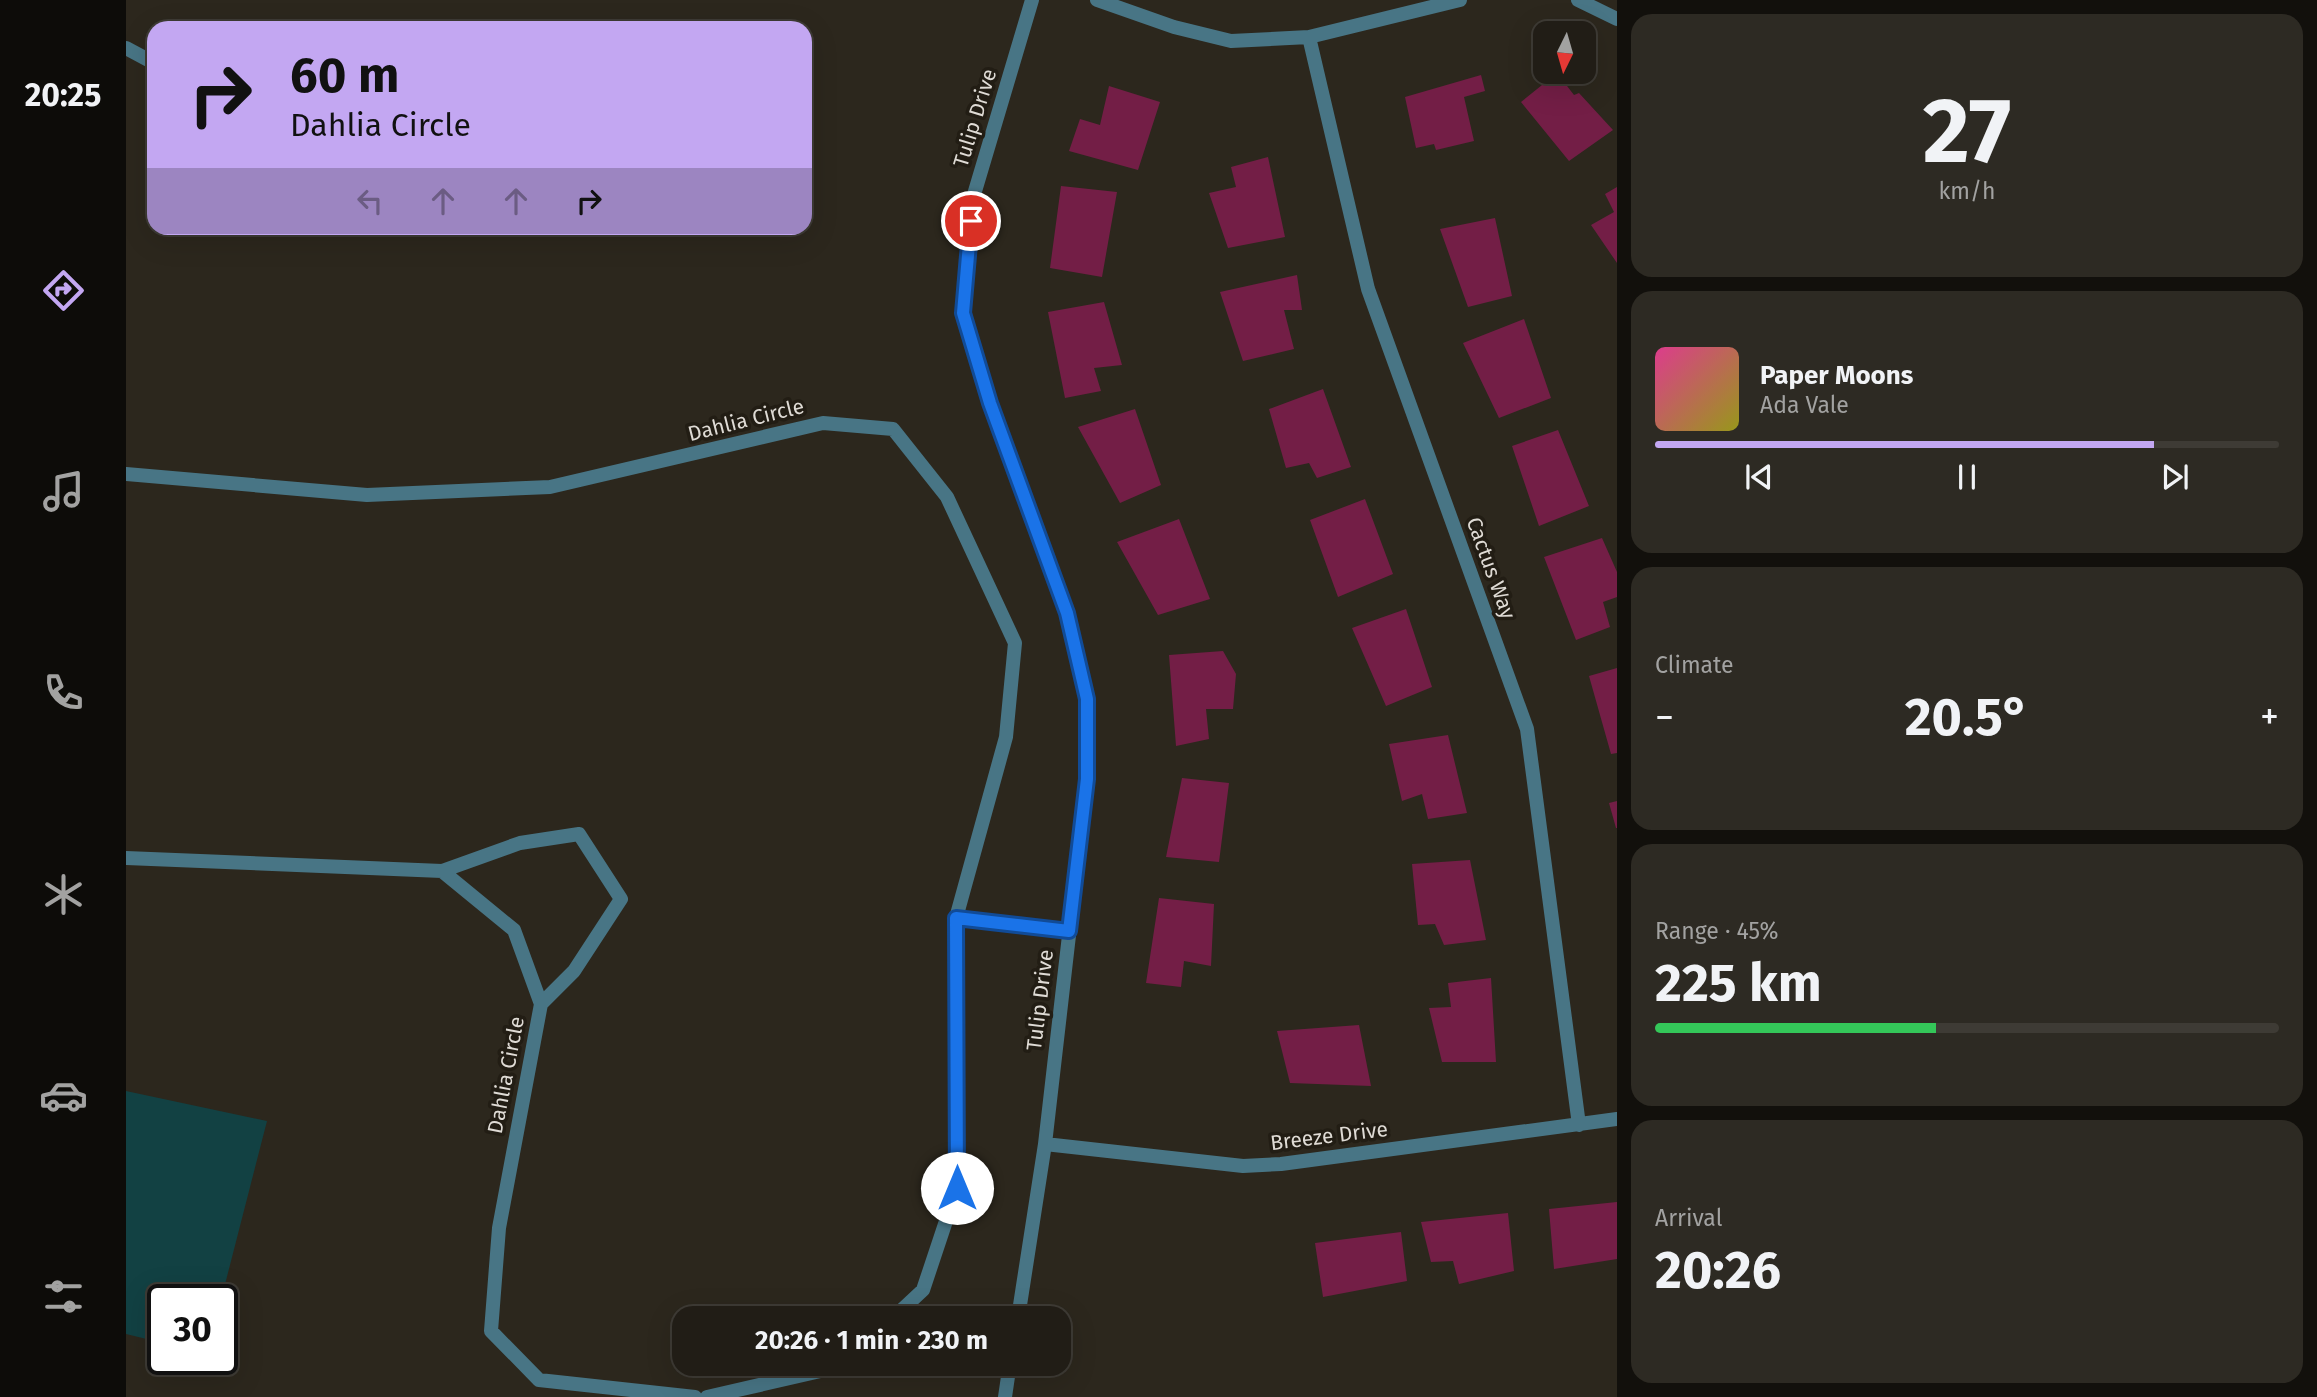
<!DOCTYPE html>
<html lang="en">
<head>
<meta charset="utf-8">
<style>
  :root { --surface:#211d16; --page:#2d2a23; --text:#f1f3f6; --muted:#a2a2a1; --line:#3e3b35; --accent:#c3a7f2 }
  body { margin:0; font-family:"Fira Sans",sans-serif; background:var(--page); color:var(--text); height:100vh; display:flex; flex-direction:column; font-size:26px; white-space:nowrap }
  * { box-sizing:border-box; margin:0 }
  p { font-size:23px; color:var(--muted) }
  .icon { flex:none; width:38px; height:38px; fill:none; stroke:currentColor; stroke-width:2; stroke-linecap:round; stroke-linejoin:round }
  .map { position:relative; flex:1; overflow:hidden }
  .side { display:flex; flex-direction:column; gap:14px; padding:14px; background:#12100c; width:700px }
  .side>* { flex:none }
  .top-card { position:absolute; left:21px; top:21px; width:665px; height:214px; border-radius:21px; box-shadow:0 7px 28px #0002,0 0 0 2px var(--line); background:#c3a7f2; color:#111; overflow:hidden }
  .needle { width:46px; rotate:185deg }
  .fabs { position:absolute; left:1407px; top:21px; display:grid; gap:14px }
  .fabs a { display:grid; place-items:center; width:63px; height:63px; border-radius:14px; background:var(--surface); box-shadow:0 7px 28px #0002,0 0 0 2px var(--line); font-size:35px }
  .speed { position:absolute; left:21px; top:1284px; display:flex; gap:14px; font-size:35px; font-weight:700; text-align:center }
  .speed>* { display:grid; place-content:center; width:91px; height:91px; border-radius:50%; background:var(--surface); box-shadow:0 7px 28px #0002,0 0 0 2px var(--line); line-height:1 }
  .speed .limit { border:4px solid #111; border-radius:10px; background:#fff; color:#111 }
  .pin { position:absolute; display:grid; place-items:center; width:60px; height:60px; color:#fff; margin:-30px; border:4px solid #fff; border-radius:50%; box-shadow:0 2px 7px #0007 }
  .me { position:absolute; width:77px; margin:-38px; rotate:0deg; stroke-linejoin:round; filter:drop-shadow(0 0 5px #0008) }
  .turn { display:flex; align-items:center; gap:24px; height:147px; padding:0 28px; font-size:32px }
  .turn .icon { width:91px; height:91px; stroke-width:2.5 }
  .turn b { display:block; font-size:49px; line-height:60px }
  .lanes { display:flex; align-items:center; height:66px; padding:0 28px; background:#0003; justify-content:center; gap:35px; direction:ltr }
  .lanes .off { opacity:.35 }
  .big { font-size:52px; font-weight:700; line-height:1.1 }
  .side .widget { flex:1; display:flex; flex-direction:column; justify-content:center; gap:10px; min-width:0; padding:0 24px; border-radius:21px; background:var(--page) }
  .side .dial { align-items:center; gap:0 }
  .dial b { font-size:91px; line-height:1 }
  .song { display:flex; align-items:center; gap:21px }
  .cover { width:84px; height:84px; border-radius:10px; background:linear-gradient(135deg,hsl(330 70% 55%),hsl(60 70% 35%)) }
  .played { height:7px; border-radius:4px; background:linear-gradient(90deg,var(--accent) 80%,var(--line) 80%) }
  .keys { display:flex; justify-content:space-around; direction:ltr }
  .heat { display:flex; justify-content:space-between; align-items:center; font-size:38px; direction:ltr }
  .charge { height:10px; border-radius:5px; background:linear-gradient(90deg,#34c759 45%,var(--line) 0) }
  .trip { position:absolute; left:546px; top:1306px; width:399px; height:70px; border-radius:21px; background:var(--surface); box-shadow:0 7px 28px #0002,0 0 0 2px var(--line); font-weight:700; line-height:70px; text-align:center }
  main { display:flex; flex:1; min-height:0 }
  .tabs { display:flex; flex-direction:column; width:126px; justify-content:space-around; align-items:center; background:#0d0c09; color:var(--muted) }
  .tabs .icon { width:49px; height:49px }
  .tabs .on { color:var(--accent) }
  .tabs b { font-size:32px; color:var(--text) }
  .map>svg:first-child { display:block }
  .water { fill:#124143 }
  .building { fill:#731e46 }
  .lines { fill:none; stroke-linecap:round; stroke-linejoin:round }
  .minor { stroke:#487585; stroke-width:14 }
  .route-casing { stroke:#114b97; stroke-width:18 }
  .route { stroke:#1a73e8; stroke-width:12 }
  .labels { text-anchor:middle; dominant-baseline:central; stroke-width:7; stroke-linejoin:round; paint-order:stroke }
  .street-label { font-size:21px; fill:#dfdbd5; stroke:#221d14 }
</style>
</head>
<body>
<main>
<nav class="tabs">
<b>20:25</b>
<svg class="icon on" aria-label="directions" viewBox="0 0 24 24"><path d="M12 3l9 9-9 9-9-9zM9 14v-3h6M13 9l2 2-2 2"/></svg>
<svg class="icon" aria-label="music" viewBox="0 0 24 24"><path d="M9 18V5l10-2v13"/><circle cx="6" cy="18" r="3"/><circle cx="16" cy="16" r="3"/></svg>
<svg class="icon" aria-label="phone" viewBox="0 0 24 24"><path d="M5 4h4l2 5-3 2q2 4 5 5l2-3 5 2v4C11 20 4 13 5 4z"/></svg>
<svg class="icon" aria-label="climate" viewBox="0 0 24 24"><path d="M12 3v18M4 7l16 10M4 17L20 7"/></svg>
<svg class="icon" aria-label="car" viewBox="0 0 24 24"><path d="M5 17H2v-5l4-1 3-4h7l3 4 3 1v5h-3M9 17h6M6 11h13"/><circle cx="7" cy="17" r="2"/><circle cx="17" cy="17" r="2"/></svg>
<svg class="icon" aria-label="filters" viewBox="0 0 24 24"><path d="M4 7h16M4 17h16"/><circle cx="9" cy="7" r="2"/><circle cx="15" cy="17" r="2"/></svg>
</nav>
<div class="map">
<svg width="1491" height="1397" viewBox="0 0 1491 1397">
  <rect width="100%" height="100%" fill="#2c271d"/>
  <path class="water" d="M0,1091L141,1121L95,1300H37V1343L0,1334Z"/>
  <path class="building" d="M1431,73L1448,95L1453,93L1487,130L1443,161L1395,102Z
    M1355,75L1359,91L1338,97L1348,141L1310,150L1308,144L1290,148L1279,97Z
    M983,86L1034,102L1012,170L943,151L954,119L974,125Z
    M1142,157L1159,237L1102,248L1083,193L1110,187L1105,167Z
    M935,186L991,192L976,277L924,268Z
    M1491,187V263L1465,225L1488,212L1479,194Z
    M1369,218L1386,296L1342,307L1314,229Z
    M1171,275L1176,310H1158L1168,349L1117,361L1094,292Z
    M978,302L996,365L968,368L975,391L939,398L922,312Z
    M1398,319L1425,398L1373,418L1337,343Z
    M1197,389L1225,467L1191,478L1183,463L1160,468L1143,409Z
    M1009,409L1035,485L994,503L952,427Z
    M1432,430L1463,506L1413,526L1386,446Z
    M1239,499L1267,574L1212,597L1184,520Z
    M1053,519L1084,599L1032,615L991,542Z
    M1476,538L1491,572V597L1477,602L1484,627L1450,640L1418,557Z
    M1280,609L1306,687L1260,706L1226,628Z
    M1097,651L1110,674L1107,709H1080L1083,739L1050,746L1043,655Z
    M1491,668V753L1485,754L1463,676Z
    M1322,735L1341,813L1302,819L1296,794L1276,801L1263,744Z
    M1056,778L1103,783L1093,862L1040,857Z
    M1491,801V828H1490L1483,803Z
    M1344,860L1360,940L1318,945L1309,924L1292,925L1286,864Z
    M1033,898L1088,904L1085,966L1058,961L1055,987L1020,983Z
    M1365,978L1370,1062H1316L1303,1008L1325,1007L1322,983Z
    M1233,1025L1245,1086L1164,1083L1151,1031Z
    M1491,1202V1259L1428,1269L1423,1209Z
    M1382,1213L1388,1271L1333,1284L1327,1261L1305,1262L1295,1222Z
    M1275,1232L1281,1281L1197,1297L1189,1243Z"/>
  <g class="lines">
    <path class="minor" d="M971,0L1048,27L1105,41L1183,37L1334,0
      M1452,0L1491,19
      M1183,37L1242,289L1401,729L1453,1125
      M0,48L28,63
      M0,474L241,495L424,487L697,423L767,429L821,497L889,643L880,737L830,918L831,1188L797,1290L767,1318
      M0,858L316,871L388,930L415,1004L373,1228L365,1331L413,1380L569,1397
      M316,871L394,843L453,834L495,899L448,971L415,1004
      M830,918L943,931
      M919,1144L1117,1166L1155,1164L1491,1119
      M892,1318L919,1144L961,779V699L941,613L864,403L837,313L847,198L906,0
      M581,1397L712,1367L716,1363
      M879,1397L884,1363"/>
  </g>
  <g class="lines">
    <defs>
      <path id="route" d="M831,1188L830,918L943,931L961,779V699L941,613L864,403L837,313L845,221"/>
    </defs>
    <use href="#route" class="route-casing"/>
    <use href="#route" class="route"/>
  </g>
  <g class="labels">
    <g class="street-label">
      <text transform="translate(849 118) rotate(-73)">Tulip Drive</text>
      <text transform="translate(620 420) rotate(-14)">Dahlia Circle</text>
      <text transform="translate(1365 568) rotate(70)">Cactus Way</text>
      <text transform="translate(914 1000) rotate(-83)">Tulip Drive</text>
      <text transform="translate(380 1075) rotate(-79)">Dahlia Circle</text>
      <text transform="translate(1203 1136) rotate(-7)">Breeze Drive</text>
    </g>
  </g>
</svg>
<div class="fabs">
<a><svg class="needle" viewBox="-14 -14 28 28"><path d="M0-13l5 13h-10z" fill="#e53935"/><path d="M0 13l5-13h-10z" fill="#a2a2a1"/></svg></a>
</div>
<div class="speed"><div class="limit">30</div></div>
<div class="pin" style="left:845px;top:221px;background:#d93025"><svg class="icon" aria-label="arrive" viewBox="0 0 24 24"><path d="M6 21V4h12l-3 4 3 4H6"/></svg></div>
<svg class="me" style="left:831px;top:1188px" viewBox="-20 -20 40 40"><circle r="19" fill="#fff"/><path d="M0-13L10 11 0 6-10 11z" fill="#1a73e8"/></svg>
<div class="trip">20:26 · 1 min · 230 m</div>
<div class="top-card">
<div class="turn"><svg class="icon" aria-label="right" viewBox="0 0 24 24"><path d="M7 20v-9h11M14 6l5 5-5 5"/></svg><div><b>60 m</b>Dahlia Circle</div></div>
<div class="lanes"><svg class="icon off" aria-label="left" viewBox="0 0 24 24"><path d="M17 20v-9H6M10 6l-5 5 5 5"/></svg><svg class="icon off" aria-label="ahead" viewBox="0 0 24 24"><path d="M12 20V5M6 11l6-6 6 6"/></svg><svg class="icon off" aria-label="ahead" viewBox="0 0 24 24"><path d="M12 20V5M6 11l6-6 6 6"/></svg><svg class="icon" aria-label="right" viewBox="0 0 24 24"><path d="M7 20v-9h11M14 6l5 5-5 5"/></svg></div>
</div>
</div>
<section class="side">
<div class="widget dial"><b>27</b><p>km/h</p></div>
<div class="widget">
<div class="song"><i class="cover"></i><div><b>Paper Moons</b><p>Ada Vale</p></div></div>
<div class="played"></div>
<div class="keys"><svg class="icon" aria-label="previous" viewBox="0 0 24 24"><path d="M18 5L8 12l10 7zM5 5v14"/></svg><svg class="icon" aria-label="pause" viewBox="0 0 24 24"><path d="M8 5v14M16 5v14"/></svg><svg class="icon" aria-label="next" viewBox="0 0 24 24"><path d="M6 5l10 7-10 7zM19 5v14"/></svg></div>
</div>
<div class="widget"><p>Climate</p>
<div class="heat"><a>−</a><b class="big">20.5°</b><a>+</a></div>
</div>
<div class="widget"><p>Range · 45%</p><b class="big">225 km</b><div class="charge"></div></div>
<div class="widget"><p>Arrival</p><b class="big">20:26</b></div>
</section>
</main>
</body>
</html>
